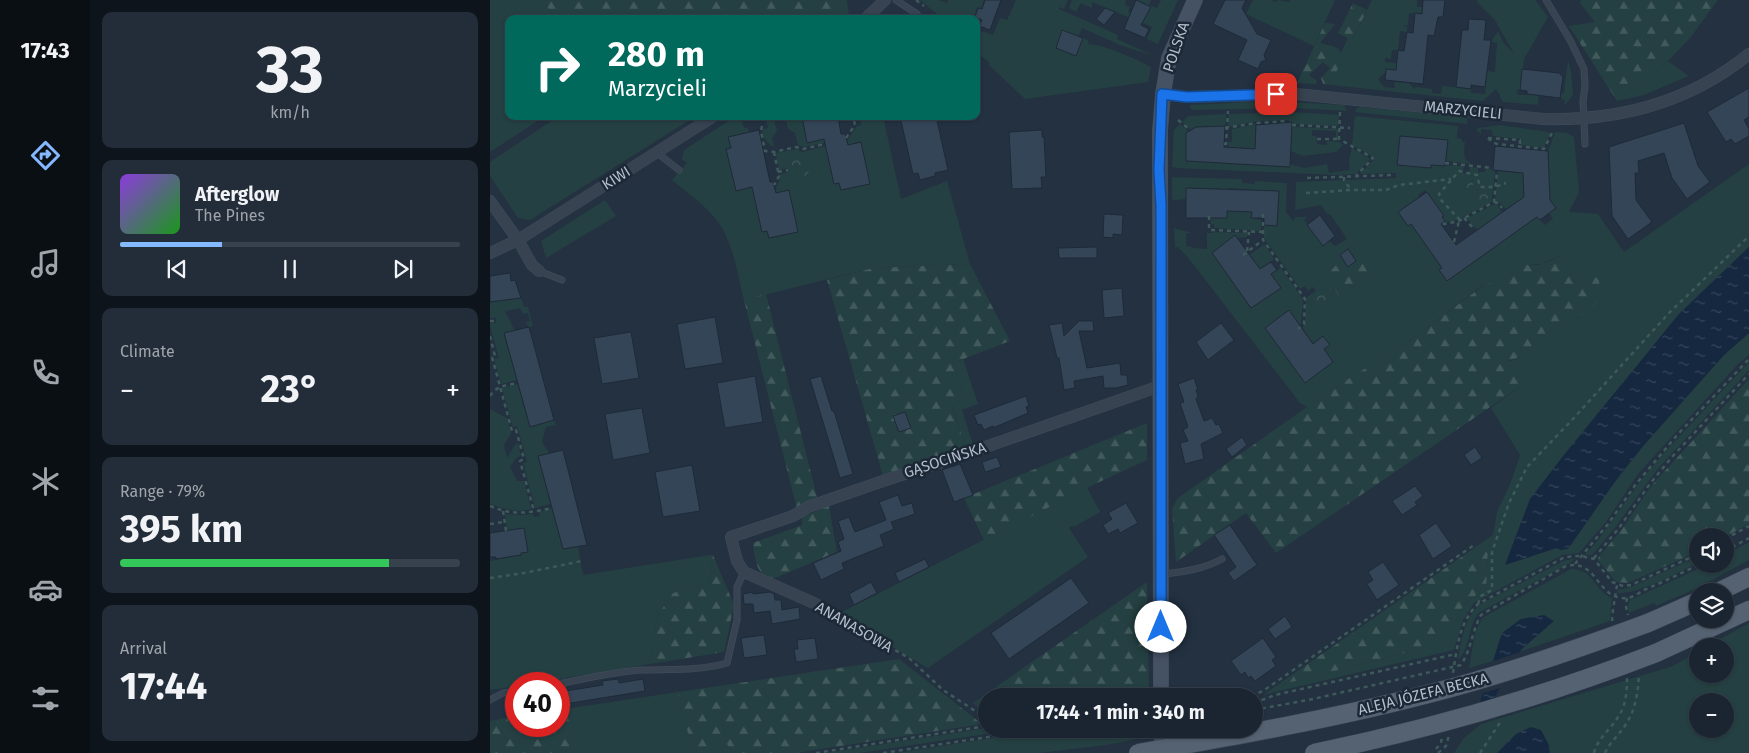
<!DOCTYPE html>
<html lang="en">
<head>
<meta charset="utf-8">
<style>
  :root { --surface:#1a2531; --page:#232d39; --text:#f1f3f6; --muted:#9fa5ab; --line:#38424d; --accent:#85b9ff }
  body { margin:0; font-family:"Fira Sans",sans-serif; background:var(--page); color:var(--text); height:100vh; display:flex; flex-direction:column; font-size:19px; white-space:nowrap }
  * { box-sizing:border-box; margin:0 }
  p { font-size:16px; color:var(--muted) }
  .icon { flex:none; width:28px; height:28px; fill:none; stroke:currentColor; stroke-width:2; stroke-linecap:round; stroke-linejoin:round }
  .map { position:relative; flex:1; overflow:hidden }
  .details { display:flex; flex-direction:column; gap:12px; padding:12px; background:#0e141b; width:400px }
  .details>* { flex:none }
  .top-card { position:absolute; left:15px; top:15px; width:475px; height:105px; border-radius:10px; box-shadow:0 1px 4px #0004,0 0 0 1px var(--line); background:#00695c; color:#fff; overflow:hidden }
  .fabs { position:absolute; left:1199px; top:528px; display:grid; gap:10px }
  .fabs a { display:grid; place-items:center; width:45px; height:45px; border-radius:50%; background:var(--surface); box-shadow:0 1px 4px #0004,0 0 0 1px var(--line); font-size:25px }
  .speed { position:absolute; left:15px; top:672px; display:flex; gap:10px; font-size:25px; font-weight:700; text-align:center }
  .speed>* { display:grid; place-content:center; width:65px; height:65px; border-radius:50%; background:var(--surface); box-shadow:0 1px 4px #0004,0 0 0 1px var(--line); line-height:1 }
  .speed .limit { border:8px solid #d22; background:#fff; color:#111 }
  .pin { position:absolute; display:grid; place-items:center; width:42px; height:42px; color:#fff; margin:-21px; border-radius:10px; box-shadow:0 2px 8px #0006 }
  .me { position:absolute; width:55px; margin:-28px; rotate:0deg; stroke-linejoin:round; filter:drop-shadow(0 0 4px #0008) }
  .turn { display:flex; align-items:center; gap:18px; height:105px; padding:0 20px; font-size:22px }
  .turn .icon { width:65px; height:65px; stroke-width:2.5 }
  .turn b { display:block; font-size:35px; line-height:42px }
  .big { font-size:38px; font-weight:700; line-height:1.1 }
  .details .card { flex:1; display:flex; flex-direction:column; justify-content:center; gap:8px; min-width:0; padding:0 18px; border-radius:10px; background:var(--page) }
  .details .dial { align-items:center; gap:0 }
  .dial b { font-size:65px; line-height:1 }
  .song { display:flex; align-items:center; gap:15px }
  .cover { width:60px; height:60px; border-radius:8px; background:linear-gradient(135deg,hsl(270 70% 55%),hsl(120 70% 35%)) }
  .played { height:5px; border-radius:2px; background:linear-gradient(90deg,var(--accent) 30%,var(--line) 30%) }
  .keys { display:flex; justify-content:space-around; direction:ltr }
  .heat { display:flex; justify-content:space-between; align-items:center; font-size:28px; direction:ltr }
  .charge { height:8px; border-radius:4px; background:linear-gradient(90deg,#34c759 79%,var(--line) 0) }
  .trip { position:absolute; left:488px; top:688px; width:285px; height:50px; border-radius:25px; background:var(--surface); box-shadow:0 1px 4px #0004,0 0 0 1px var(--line); font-weight:700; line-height:50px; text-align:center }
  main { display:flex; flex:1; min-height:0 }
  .menu { display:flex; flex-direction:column; width:90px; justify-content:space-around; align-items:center; background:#0a0f14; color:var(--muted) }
  .menu .icon { width:35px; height:35px }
  .menu .active { color:var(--accent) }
  .menu b { font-size:22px; color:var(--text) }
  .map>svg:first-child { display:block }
  .green { fill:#254042; fill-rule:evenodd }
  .forest { fill:url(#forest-firs) }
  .park { fill:url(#park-crowns) }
  .water { fill:url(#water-ripples) }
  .pier { fill:#233141 }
  .building { fill:#344557; stroke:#1e2a38 }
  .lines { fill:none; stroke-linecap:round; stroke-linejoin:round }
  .lane-casing { stroke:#404c5a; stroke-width:7 }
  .street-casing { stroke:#404c5a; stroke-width:12 }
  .secondary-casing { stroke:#404c5a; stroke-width:16 }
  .primary-casing { stroke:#404c5a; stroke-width:19 }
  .path { stroke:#3e595a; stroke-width:2.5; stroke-dasharray:4 4; stroke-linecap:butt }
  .lane { stroke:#374351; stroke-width:5.5 }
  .street { stroke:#374351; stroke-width:11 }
  .secondary { stroke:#455264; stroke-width:15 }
  .primary { stroke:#556271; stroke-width:18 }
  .primary-bridge-casing { stroke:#404c5a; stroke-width:19; stroke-linecap:butt }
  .primary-bridge { stroke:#556271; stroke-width:18 }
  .route-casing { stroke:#114b97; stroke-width:12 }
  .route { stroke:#1a73e8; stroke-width:9 }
  .labels { text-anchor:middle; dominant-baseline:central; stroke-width:5; stroke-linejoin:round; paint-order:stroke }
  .street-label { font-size:15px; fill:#b3becb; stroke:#1c2836 }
</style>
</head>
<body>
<main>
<nav class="menu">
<b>17:43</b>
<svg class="icon active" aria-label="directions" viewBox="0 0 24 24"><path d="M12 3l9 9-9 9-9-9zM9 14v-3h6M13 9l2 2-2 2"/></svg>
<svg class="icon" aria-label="music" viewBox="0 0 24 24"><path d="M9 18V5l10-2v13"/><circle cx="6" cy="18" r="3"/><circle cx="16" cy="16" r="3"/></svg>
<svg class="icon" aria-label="phone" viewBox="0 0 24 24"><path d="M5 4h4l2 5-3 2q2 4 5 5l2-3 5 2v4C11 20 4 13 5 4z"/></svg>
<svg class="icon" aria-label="climate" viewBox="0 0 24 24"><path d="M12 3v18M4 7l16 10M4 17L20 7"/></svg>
<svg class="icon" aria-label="car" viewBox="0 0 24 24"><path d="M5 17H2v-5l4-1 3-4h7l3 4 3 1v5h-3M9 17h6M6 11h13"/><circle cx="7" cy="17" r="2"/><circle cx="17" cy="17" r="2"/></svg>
<svg class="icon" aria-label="filters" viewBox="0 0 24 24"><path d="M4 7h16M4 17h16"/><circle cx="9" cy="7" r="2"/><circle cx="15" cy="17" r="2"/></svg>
</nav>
<section class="details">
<div class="card dial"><b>33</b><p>km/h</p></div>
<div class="card">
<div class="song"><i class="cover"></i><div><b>Afterglow</b><p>The Pines</p></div></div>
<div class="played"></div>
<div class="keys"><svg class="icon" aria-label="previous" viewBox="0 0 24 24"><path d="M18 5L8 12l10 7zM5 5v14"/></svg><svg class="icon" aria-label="pause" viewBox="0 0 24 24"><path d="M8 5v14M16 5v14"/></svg><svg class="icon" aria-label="next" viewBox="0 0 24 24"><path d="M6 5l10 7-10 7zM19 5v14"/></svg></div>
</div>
<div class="card"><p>Climate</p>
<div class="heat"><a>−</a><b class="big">23°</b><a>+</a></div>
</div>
<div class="card"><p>Range · 79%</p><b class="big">395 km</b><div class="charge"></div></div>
<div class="card"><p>Arrival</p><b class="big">17:44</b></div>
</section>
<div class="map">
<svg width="1259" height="753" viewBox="0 0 1259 753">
  <defs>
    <pattern id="forest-firs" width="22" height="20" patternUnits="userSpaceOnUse" patternTransform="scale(1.25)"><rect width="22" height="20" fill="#254042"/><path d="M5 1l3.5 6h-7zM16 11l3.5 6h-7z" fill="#425a5c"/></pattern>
    <pattern id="park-crowns" width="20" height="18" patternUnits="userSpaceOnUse" patternTransform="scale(1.25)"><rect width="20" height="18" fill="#254042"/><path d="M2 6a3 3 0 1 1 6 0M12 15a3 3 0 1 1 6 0" fill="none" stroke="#425a5c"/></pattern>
    <pattern id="water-ripples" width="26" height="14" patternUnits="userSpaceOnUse" patternTransform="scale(1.25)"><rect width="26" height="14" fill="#152840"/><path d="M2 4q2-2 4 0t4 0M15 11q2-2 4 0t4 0" fill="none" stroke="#35455a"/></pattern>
  </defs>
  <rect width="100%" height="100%" fill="#233141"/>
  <path class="green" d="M0,0H52L66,19H19V116H55L0,152Z
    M430,0H448L457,3L458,0H494L491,8L487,7L483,19H453Z
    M526,0H578L574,9L569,7V9L628,35L627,39L664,56L630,45L592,28L588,37L572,31L566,48L586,56L593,38L599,41L598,44C612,44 647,59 661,67L658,82L535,99L499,65L500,63L486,52V33L490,34L492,31L503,35L510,18L517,20Z
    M582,0H636L635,5L640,7L638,12L643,14H657L661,7L646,0H661L659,5L667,8L671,0H688L668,44L657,39L662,27L602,2V8L591,3L586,12L579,8Z
    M763,0H781L786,2L788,0L799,2L800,0H845L824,46L756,14Z
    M882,0H927V7H933L932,14L919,13L918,25H912L917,26V32L910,31L908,50H902L901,59L895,58V62L907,63L906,70L896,69V72L888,79L894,87L905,88L904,82L919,83L924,89L926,87L942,89V93L951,94L952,86L981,89V93L995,94L997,71L1005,72L1007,43L1001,42L1008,31L1013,42L1024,54L1005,20L987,2V0H1045L1058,17L1034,59L1030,90H1027V95H1049L1048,105L1013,102L1006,89L993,101L840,85Z
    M1078,60L1081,72L1083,95L1074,106L1075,101L1071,98V94L1074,93Z
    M1178,61L1199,76L1154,95L1127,101Z
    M781,101L854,105L857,111L805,108L702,110L699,105Z
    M870,107L976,117L978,124L865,112L866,109Z
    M802,112L849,115L848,126L802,124L799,122V120L767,121L738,127L739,114Z
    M736,114L735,126L706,127L701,130L692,122L698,116Z
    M69,116H206L40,220L28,218L0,176V162Z
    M246,116H251L252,118L255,116H265V118L252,121L254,128H258L259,132L239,137L241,148L237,149L246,191L262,187L279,238L308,232L299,191L286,193C284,186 291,181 290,174L299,172L300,179L315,157L297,161L298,168L289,170L286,153L307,149L312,152L336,146L344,183H349L351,190L380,184L370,142L358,145L357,141L367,126L371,125L369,116H393L411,199L457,181L480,264L383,268L254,300C247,274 244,244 228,222C216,206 198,193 182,180L197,163L192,159L194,150Z
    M275,116H283L287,131L282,138L284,146H281L274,138L272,129L278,128Z
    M295,116H312L318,143L334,139L335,143L313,147L308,145L305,133L298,129Z
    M865,116L968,126L967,138L972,139V142H975C974,152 972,160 983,164L956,161L957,140L910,136L908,165L941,168V165L974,166L972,178L981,192L987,206L1002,195V202L968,220L955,222L952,217L953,215L935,190L928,195L929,197L908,212L918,226L921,224L952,268L949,270L957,281L1047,217L1055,225L1063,219L1059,213L1066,208L1060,200L1058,151L1065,132L1077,133L1084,137L1089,192L1079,212L1108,214L1134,252L1259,164V247L1189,314L1040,499L1015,565L1066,548L1071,550L1154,445L1234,355L1259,333V355L1248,364L1148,474L1116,522L1089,553L1072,555L984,603L973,620L964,650L773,695L786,686L930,649L955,637L963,628L973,606L981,598L996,590L998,547L1003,535L1007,512L1021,482L1030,455L1001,408L1031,386L1018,362L1033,356L1056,333L1100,311L1087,285L1069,256L1051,264L1035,265L997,285H993L925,337L825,400L817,407L810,403L700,260L688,247H685L684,228L702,233H696V246L702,247L703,248L717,249V233H723L724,232L757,233V237L748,238L745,235L722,253L761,308L790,288L781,274L791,268L813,299L811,323L809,325L799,310L776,328L815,382L843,362L834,349L840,345L833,336L823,344L812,327L815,325L816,298L826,312L840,288L826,291L823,287L818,291L815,286L810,289L774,238V225H787L789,191L774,190L764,193V190L740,188L739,192L730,191L729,188H696V199L684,200L682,199V177L752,179V183L764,184L765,181L797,183L796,212L803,221L806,217H817L814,220L833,245L839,241L845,246L857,239L840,214H837L831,205L805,210L806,182L906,178V173L870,174L885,158L862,145ZM865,244L886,274L848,295L852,259L850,255Z
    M690,124L698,131L696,133V161L799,167L800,164L814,168L837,164L839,173L860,170L859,160L862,148L880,159L866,174L846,175L687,168L682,167L684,130Z
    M766,124L765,149L738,147V142H742V129Z
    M1010,125L1059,132L1060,135L1054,148L1031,145L1032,139L1003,136L1002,130L991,129V134L987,131L988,128Z
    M802,127L848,129V139L842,138L846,137V131L822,130V136H826L827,144L837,145V141L850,142L853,145L846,152L813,156L801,151Z
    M980,167L988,168V172H995L996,168L1005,171L1003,191L984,189L981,174H979Z
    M1008,171L1033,173L1034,197L1016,209L1010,203L1005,201Z
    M115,200L126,216L56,258L51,241Z
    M1005,204H1007L1012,213L988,230L985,227L984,228L977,218Z
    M737,211L762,212L761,218L771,220V231L724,228V224H721V218H737Z
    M774,244L784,259L770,269L760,255Z
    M31,298L34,307H38L43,326L39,327L35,322L40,321L38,313L33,314L30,308L15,311L25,331L14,334L27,380L11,384L4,359L9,358L0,326V323H6V318H0V302Z
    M473,359L488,404L472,410L483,445L476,447L461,402L474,397L463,363Z
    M1259,362V370L1166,471L1124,529L1102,555H1094L1106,543L1149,483L1173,454Z
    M28,384L40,427L64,420L66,425L56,427L52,442L59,453L48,457L61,504L45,508L33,463L37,462L27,426L23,427L12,388Z
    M0,409L17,418L21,433L14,445L17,458L27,442L31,456L27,457L20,467L27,481H34L41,509C27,513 14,509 0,504Z
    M597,487L610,512L584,527L582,526L579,528L598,557L438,668L348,614Z
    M62,508L73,549L88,547L93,575L220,555L222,582L183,593L167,616L160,664L39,684H26V686L0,690V561L31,555L17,531L15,514L32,515L43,514L44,517L50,516L49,512Z
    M1259,542V560L1205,589L1166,606L1164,603L1139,613L1138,605L1140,600L1219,564H1235V555Z
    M1207,557V563C1189,573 1146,595 1127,593L1128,590L1141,587Z
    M1086,558L1080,563L990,612C977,625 981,648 968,660C971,640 974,620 989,605L1073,561Z
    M1081,569C1105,569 1103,590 1122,598L1120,621L1029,652L1031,650L1012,633L1003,661L979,668L985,633L992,618Z
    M1259,623V753H964L974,738L991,724L1183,666L1207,652L1208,674H1235V646H1218ZM1208,701H1235V729H1208Z
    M188,692L191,713L196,726L237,744L242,753H78L81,745V708Z
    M496,728L529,729L370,753H336Z
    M573,729H659V737L616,745L549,753H407L528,734Z"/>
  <path class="forest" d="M52,0H357L359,16L348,19H66Z
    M1091,0H1228L1200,38L1178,61L1127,101L1079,26L1105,22L1090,3Z
    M863,3L877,10L840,85L833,84L831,78L840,68L833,62L819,75L827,81L826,84L807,83L835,23L845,24L830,43L848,48L851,53L858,38L848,33Z
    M865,244L886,274L848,295L838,274L852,259L850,255Z
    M1069,256L1087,285L1103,273L1109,281L1111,295L1100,311L1056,333L1033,356L1018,361L1031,386L786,553L756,513L686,562L682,509L688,498L817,407L825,400L925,337L994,285H997L1031,262C1043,270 1058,262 1069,256Z
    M480,264L520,341L463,363L474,397L461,403L476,447L393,476L337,280L383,268Z
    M276,294L328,501L307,509L254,300Z
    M1259,379V524L1235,537L1208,536L1207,552L1138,583L1126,582L1108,560V558L1132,529L1161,486Z
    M657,423V460L605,484L494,540L474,498Z
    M339,506L347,552L280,580C265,571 265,559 263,543L312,525V517Z
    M1003,535L998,547L996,590L981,598L973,606L963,628L955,637L944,643L930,649L786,686Z
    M220,555H223L244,605L234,652L160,664L167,616L183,593L222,582Z
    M657,582L659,696H496V715L483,703Z
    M409,659L492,724L306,753H242L237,744L204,749L191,713L188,692Z
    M81,708V745L78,753H0V721L26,716V726H69V709Z"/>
  <path class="park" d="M315,157L319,175L300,179L296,161Z
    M973,173L981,174L984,189L1003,191L1002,195L987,207L981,192L965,190L966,182L972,178Z
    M840,288L845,298L826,312L816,298L826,291Z"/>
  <path class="water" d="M1259,247V333L1234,355L1154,445L1129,476L1078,549L1071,550L1066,548L1015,565L1040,499L1073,456L1189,314Z
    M1054,615L1064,621L1031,650L991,722L988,708L1012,633L1031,619Z
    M1041,727L1051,730L1059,745L1060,753H1007L1026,734Z"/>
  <path class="pier" d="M1033,651L1014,687L990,694L1000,662Z"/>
  <path class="building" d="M495,0H511L500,30L489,26L492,20L485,17L488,8L492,9Z
    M646,0L661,7L651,25L659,29L655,38L634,29Z
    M735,0H756L752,8L767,34L781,40L774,55L776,60L771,62L768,69L748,60L757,40L723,24Z
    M933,0H955L953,17H948L944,36L938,35L933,84L895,80L896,69L906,70L908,50L914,51L917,32L923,33L925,13L932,14Z
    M615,8L625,12L614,25L606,19Z
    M979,19L996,20L994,40H1001L995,87L981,85V89L966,87L972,30H978Z
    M572,30L593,38L586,56L566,48Z
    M1032,69L1069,73L1073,77L1070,98L1037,94V91L1030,90Z
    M1259,88V117L1254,120L1259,129V136L1245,144L1241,139L1236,142L1217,112Z
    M312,116H348L351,134H355L358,145L371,142L380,184L351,190L349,183L344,184L334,139L317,143Z
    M410,116H446L458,170L445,173V176L430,180L428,173L423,174Z
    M802,122L800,167L696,161V133L706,127L735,126L734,147L765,149L766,125Z
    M1194,123L1208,166L1220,182L1197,199L1182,178L1174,153L1148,161L1149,173H1145L1146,200L1162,222L1138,239L1122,216L1119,147Z
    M269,130L280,182H283L286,193L299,190L308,232L279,238L277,231L272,232L262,187L246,191L236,149L241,148L238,137Z
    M552,130V137H554L556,177H551L552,188L522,189L519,132Z
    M910,136L958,140L955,166L941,165V168L907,165Z
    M1005,146L1058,151L1060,200L1066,208L1050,220L1047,217L957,281L949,270L952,268L921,224L918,226L908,212L937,192L954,216L952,217L955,221L951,224L966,245L1034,197L1033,173L1003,170Z
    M696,188L789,191L787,226L774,225V218H761L762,212L737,211V218H696Z
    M614,214L633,215L632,235L623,234V238L613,237Z
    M830,215L845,236L833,246L817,225Z
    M745,235L770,269L781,262L787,270L781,274L791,288L761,308L722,253Z
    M607,247V258H569L568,248Z
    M858,249L866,261L858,267L850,255Z
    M20,273L21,281L25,280L31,298L0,302V276Z
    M632,288L634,316L614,318L612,290Z
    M799,310L823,344L833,336L840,345L834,349L843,362L815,383L775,328Z
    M225,317L233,363L195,369L187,324Z
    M589,321H603L604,331H589L597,368L630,363L631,375H637L638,385L626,388H614L613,376L584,381L585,388L574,390L569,358H567L559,325L572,323L574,336Z
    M731,323L744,340L718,360L706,342Z
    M39,327L64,420L40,427L14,333Z
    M141,332L149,378L112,384L104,338Z
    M265,376L273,422L235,428L227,383Z
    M331,376L342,411H344L363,474L350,478L320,379Z
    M704,378L708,390H706L708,396L706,399L714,421L722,418L726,425L729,424L733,433L711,444L714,459L695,464L690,443L698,441L693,430L698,427L690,403L694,402L688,384Z
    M536,396L539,406L536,407L538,413L503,428V426L494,430L491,424L488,425L484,415Z
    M152,408L160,453L123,460L115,414Z
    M415,412L421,428L409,432L403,416Z
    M752,437L757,445L742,457L736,449Z
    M985,447L992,458L981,465L974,455Z
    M73,450L97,545L73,549L48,456Z
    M507,457L511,467L495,472L492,462Z
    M470,464L483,495L464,502L452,470Z
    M202,465L210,511L173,517L165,472Z
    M925,486L933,496L925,502L927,505L912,515L902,501Z
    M408,495L412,506L422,503L425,514L401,522L404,529L390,535L394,546L352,563L354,569L331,580L323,563L351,551L348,542L354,539L348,521L359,517L365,532L396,520L389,502Z
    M636,503L648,523L630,533L628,529L618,534L613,525L622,519L618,513Z
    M946,523L962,546L943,559L929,535Z
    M740,525L767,565L744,581L738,573L746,567L724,535Z
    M34,528L38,552L31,553V555L6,559V557H0V533Z
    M435,559L439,567L409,582L405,573Z
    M893,562L909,585L887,600L877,584L883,580L878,572Z
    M581,578L599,603L519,659L501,633Z
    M381,582L387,593L364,605L359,594Z
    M263,592V594L280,592L284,594L285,600H291L292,610L309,607L310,619L282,624L280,611L264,613L263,604H254L253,594Z
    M795,616L802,627L785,639L778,629Z
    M274,635L277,655L254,658L251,638Z
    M325,638L328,659L306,662L304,649H308L307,640Z
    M773,638L786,657L782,660L786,666L765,681L761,676L758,678L755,672L751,675L741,661Z
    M128,679L129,683L153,679L155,691L69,705V692L113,685L112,681Z"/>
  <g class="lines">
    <defs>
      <path id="lane" d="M406,0L427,14
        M1056,0L1080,40L1094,69L1095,86L1093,101L1095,144
        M166,152L189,170
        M49,271L72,280
        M673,574C693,572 714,569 732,559
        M68,684C94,679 127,671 152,670C180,669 210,671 237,663L247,620V587L254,572
        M0,700L13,693L26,691"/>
      <path id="street" d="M375,19L395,0
        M673,94L697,97L806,94L1053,119C1129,121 1199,103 1259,54
        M0,201L28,240L42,265L49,271
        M0,253L28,240L224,116
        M326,604L254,572L247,561L241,537L303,516L318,507L396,480L461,459L670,386"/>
      <path id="secondary" d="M671,696L670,131L673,94L679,58L705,0
        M672,729V753"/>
      <path id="primary" d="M1230,591L1259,577
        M1158,623L1208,601
        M1166,653L1259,610"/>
    </defs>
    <use href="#lane" class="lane-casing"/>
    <use href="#street" class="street-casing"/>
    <use href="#secondary" class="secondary-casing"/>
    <use href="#primary" class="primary-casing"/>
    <path class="path" d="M426,0L434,6
      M850,112L849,139L883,158L866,176
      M688,120L700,130
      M802,125L860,128
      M272,126L271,131L275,151L284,152L306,147L313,149L335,144
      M735,128L766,123L796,121V123
      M356,138L365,125L363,116
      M998,138L1002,142L1007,144L1054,149L1063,131
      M998,138L1030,140V147
      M827,139H849
      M734,144H736L738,111
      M284,152L289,176L284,185
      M955,163L1003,168
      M288,172L298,170
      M854,177V180L861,190
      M817,178L903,175
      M816,193L861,190H896L909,185L961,179
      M1004,202L1008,203L1012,208
      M773,214V240L815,299L814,324L808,329
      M719,216V230L773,232
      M974,218L983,228
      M970,220L950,199L949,194L969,171L987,175L990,187H1005L1016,183
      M953,223L954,224L969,221L1004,202L1007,171
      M964,242L969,221
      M757,251L759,232
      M753,255L773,240
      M0,321H4
      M0,336L5,356L2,357L22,431L26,430L34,459L30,461L44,511
      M0,396C6,386 17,385 28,383
      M0,506C24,516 38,513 62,508
      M13,511L16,531
      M0,524L13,522
      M1235,539L1259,526
      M1235,551L1259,538
      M1104,558L1129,528L1159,485L1182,457L1259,374
      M1085,564L1118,524L1146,484L1188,434L1259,359
      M0,578L34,573L92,561
      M1137,598L1136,607L1138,615
      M988,604L991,596L1002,590V552L1019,503L1037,467L1082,420L1179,313L1259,236
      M336,610L419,658L453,690L496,718
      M1122,621L1123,610L1127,585
      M963,673C967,648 969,622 988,604L1073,558L1083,556H1091L1104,559L1122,582L1133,586L1141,585L1208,554
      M761,696L773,691L984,545
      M764,703L785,695L966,654
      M764,710L823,699L971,665C981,650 982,631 991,615L1076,566C1108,558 1107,601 1137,598C1142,598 1149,593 1154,590C1173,582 1192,573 1210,564
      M946,749L951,743L952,737
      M326,753L496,726
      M393,753L551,729
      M948,753L956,746L959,735
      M990,753L1011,721
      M1104,753C1108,738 1120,730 1128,717C1136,706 1137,691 1137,678
      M1115,753C1120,742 1130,734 1136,724C1146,709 1148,691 1149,674"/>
    <use href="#lane" class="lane"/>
    <use href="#street" class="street"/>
    <use href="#secondary" class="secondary"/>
    <use href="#primary" class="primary"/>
    <defs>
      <path id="primary-bridge" d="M648,753C745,736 842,719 938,694C1013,675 1085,650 1158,623
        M824,753C941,729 1055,696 1166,653"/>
    </defs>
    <use href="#primary-bridge" class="primary-bridge-casing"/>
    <use href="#primary-bridge" class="primary-bridge"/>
  </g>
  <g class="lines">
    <defs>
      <path id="route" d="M671,627V205L669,170L672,94L697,97L786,94"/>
    </defs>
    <use href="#route" class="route-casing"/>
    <use href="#route" class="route"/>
  </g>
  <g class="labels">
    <g class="street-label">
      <text transform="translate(686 47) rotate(-71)">POLSKA</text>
      <text transform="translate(973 110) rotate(6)">MARZYCIELI</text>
      <text transform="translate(126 178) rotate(-32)">KIWI</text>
      <text transform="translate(455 460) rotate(-18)">GĄSOCIŃSKA</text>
      <text transform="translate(364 627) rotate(30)">ANANASOWA</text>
      <text transform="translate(933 694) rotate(-14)">ALEJA JÓZEFA BECKA</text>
    </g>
  </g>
</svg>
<div class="fabs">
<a><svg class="icon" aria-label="sound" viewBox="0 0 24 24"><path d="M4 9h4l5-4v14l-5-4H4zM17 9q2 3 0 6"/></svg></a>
<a><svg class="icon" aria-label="layers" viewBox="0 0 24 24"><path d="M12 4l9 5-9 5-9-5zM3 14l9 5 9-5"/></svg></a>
<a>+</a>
<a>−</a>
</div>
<div class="speed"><div class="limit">40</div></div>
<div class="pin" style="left:786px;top:94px;background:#d93025"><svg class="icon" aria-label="arrive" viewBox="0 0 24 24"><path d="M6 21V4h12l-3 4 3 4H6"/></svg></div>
<svg class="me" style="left:671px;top:627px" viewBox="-20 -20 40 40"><circle r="19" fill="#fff"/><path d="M0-13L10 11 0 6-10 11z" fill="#1a73e8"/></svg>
<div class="trip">17:44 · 1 min · 340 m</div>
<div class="top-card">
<div class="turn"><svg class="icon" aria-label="right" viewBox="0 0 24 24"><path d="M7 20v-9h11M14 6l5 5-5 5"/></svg><div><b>280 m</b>Marzycieli</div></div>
</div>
</div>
</main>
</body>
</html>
